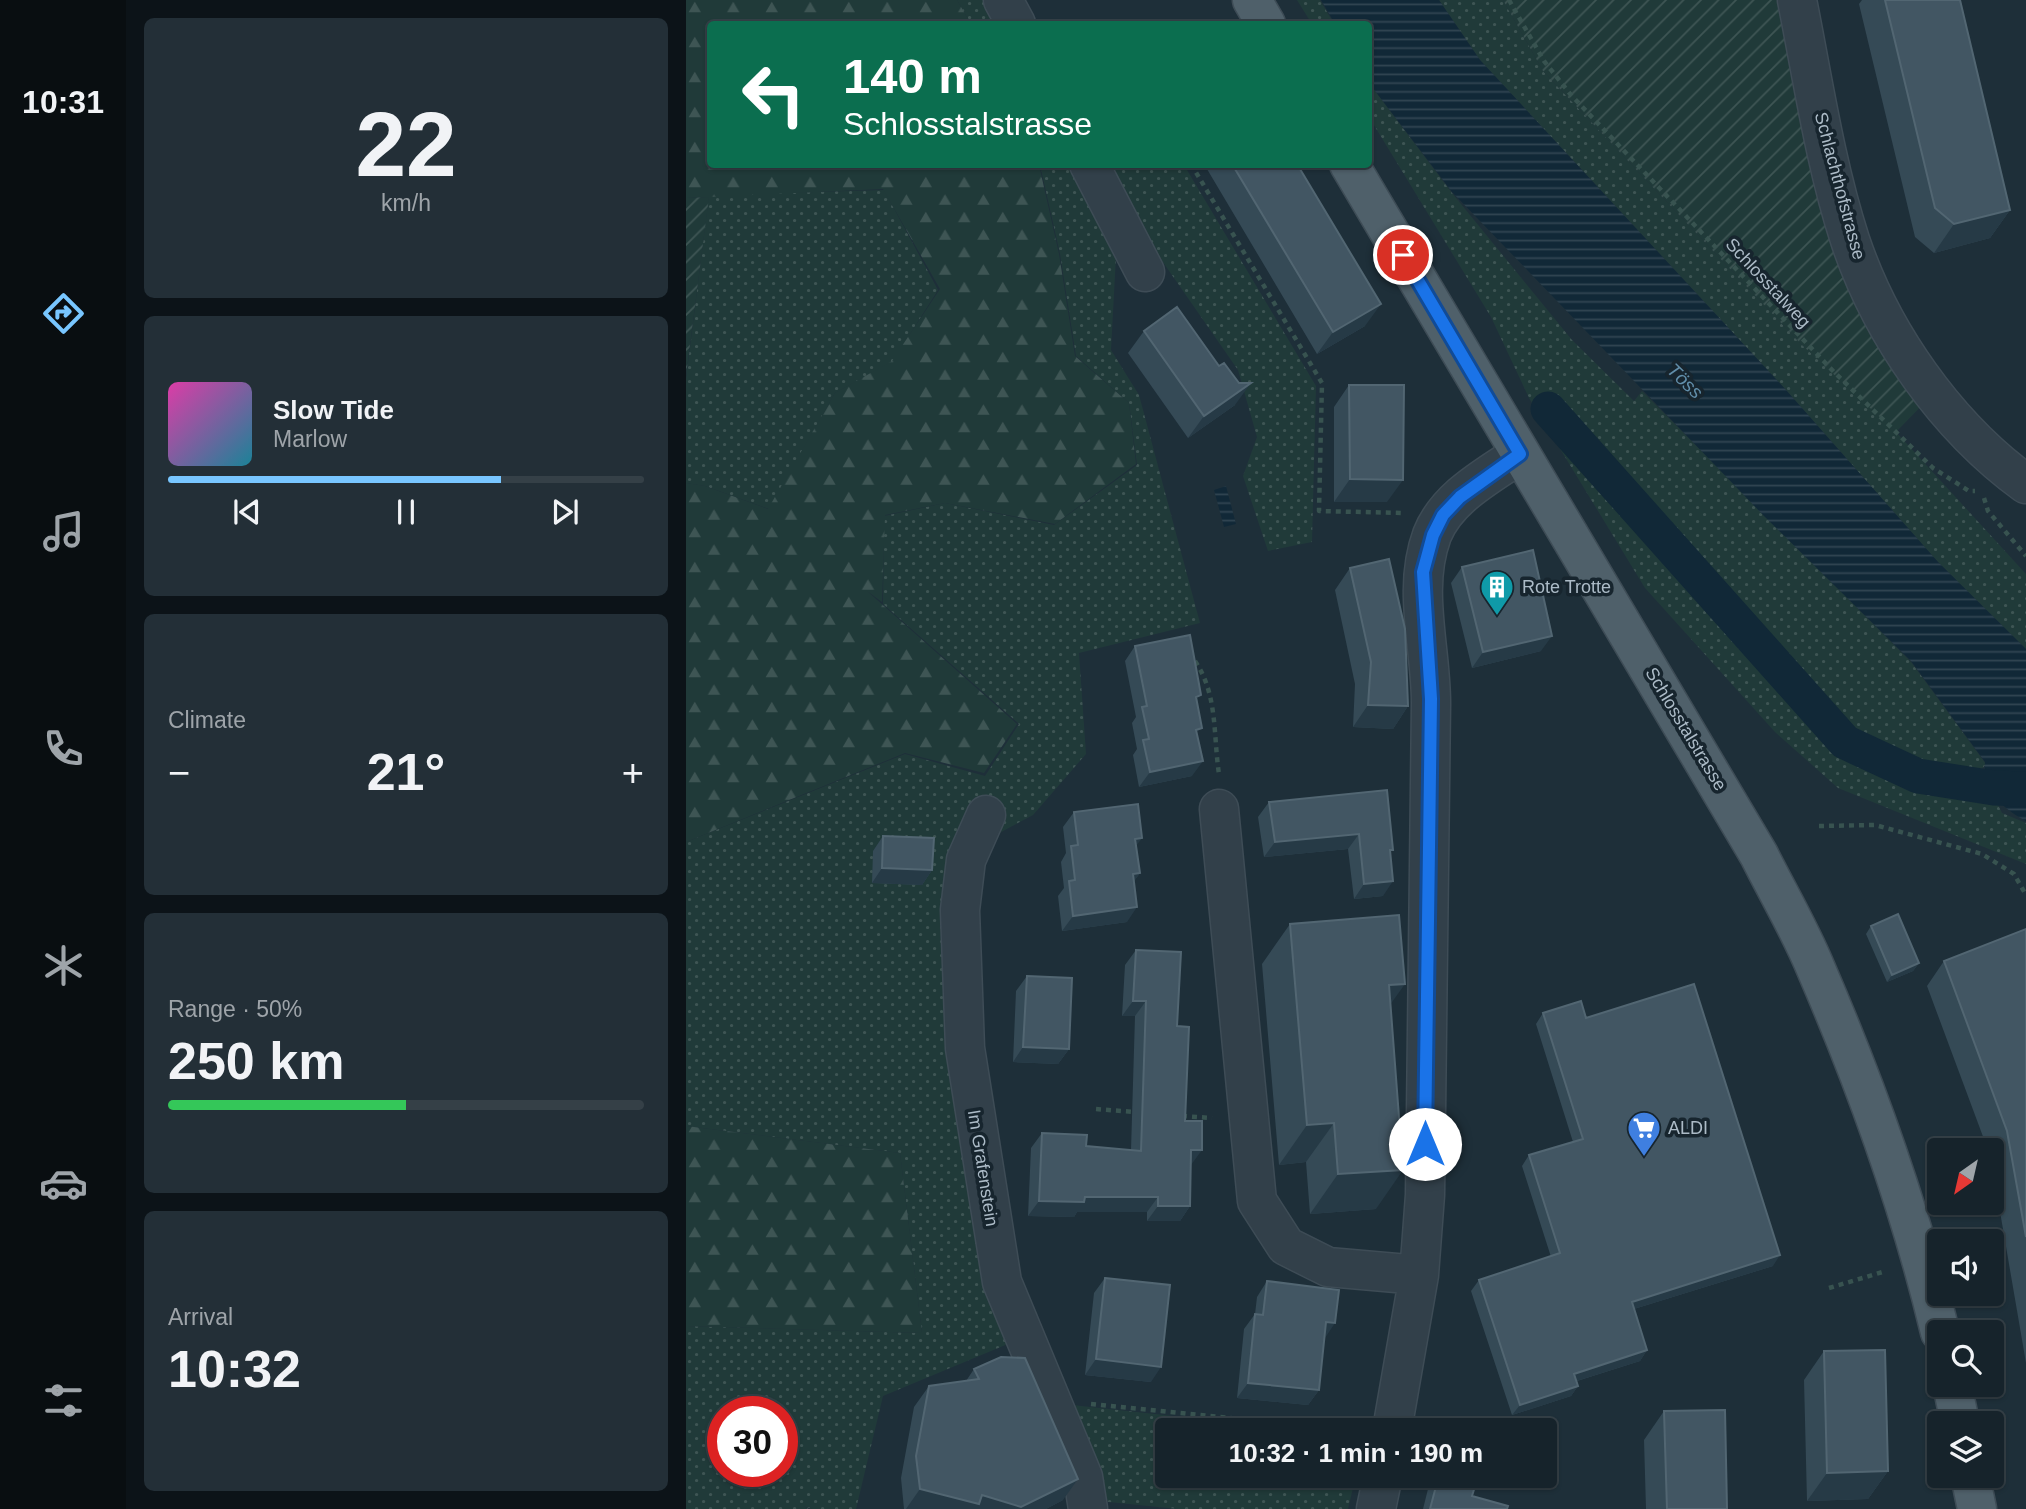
<!DOCTYPE html>
<html lang="en">
<head>
<meta charset="utf-8">
<style>
  :root { --surface:#16232b; --page:#232f37; --text:#f1f3f6; --muted:#9ea4a9; --line:#354047; --accent:#78c6ff }
  body { margin:0; font-family:Arial,sans-serif; background:var(--page); color:var(--text); height:100vh; display:flex; flex-direction:column; font-size:26px; white-space:nowrap }
  * { box-sizing:border-box; margin:0 }
  p { font-size:23px; color:var(--muted) }
  .icon { flex:none; width:38px; height:38px; fill:none; stroke:currentColor; stroke-width:2; stroke-linecap:round; stroke-linejoin:round }
  .map { position:relative; flex:1; overflow:hidden }
  .panel { display:flex; flex-direction:column; gap:18px; padding:18px; background:#0c1318; width:560px }
  .panel>* { flex:none }
  .hud { position:absolute; left:21px; top:21px; width:665px; height:147px; border-radius:7px; box-shadow:0 2px 5px #0004,0 0 0 2px var(--line); background:#0b6e4f; color:#fff; overflow:hidden }
  .needle { width:46px; rotate:214deg }
  .fabs { position:absolute; left:1241px; top:1138px; display:grid; gap:14px }
  .fabs a { display:grid; place-items:center; width:77px; height:77px; border-radius:7px; background:var(--surface); box-shadow:0 2px 5px #0004,0 0 0 2px var(--line); font-size:35px }
  .speed { position:absolute; left:21px; top:1396px; display:flex; gap:14px; font-size:35px; font-weight:700; text-align:center }
  .speed>* { display:grid; place-content:center; width:91px; height:91px; border-radius:50%; background:var(--surface); box-shadow:0 2px 5px #0004,0 0 0 2px var(--line); line-height:1 }
  .speed .limit { border:10px solid #d22; background:#fff; color:#111 }
  .pin { position:absolute; display:grid; place-items:center; width:60px; height:60px; color:#fff; margin:-30px; border:4px solid #fff; border-radius:50%; box-shadow:0 2px 7px #0007 }
  .me { position:absolute; width:77px; margin:-38px; rotate:0deg; stroke-linejoin:round; filter:drop-shadow(0 0 5px #0008) }
  .turn { display:flex; align-items:center; gap:24px; height:147px; padding:0 21px; font-size:32px }
  .turn .icon { width:91px; height:91px; stroke-width:2.5 }
  .turn b { display:block; font-size:49px; line-height:60px }
  .big { font-size:52px; font-weight:600; line-height:1.1 }
  .panel .tile { flex:1; display:flex; flex-direction:column; justify-content:center; gap:10px; min-width:0; padding:0 24px; border-radius:10px; background:var(--page) }
  .panel .dial { align-items:center; gap:0 }
  .dial b { font-size:91px; line-height:1 }
  .song { display:flex; align-items:center; gap:21px }
  .cover { width:84px; height:84px; border-radius:10px; background:linear-gradient(135deg,hsl(320 70% 55%),hsl(190 70% 35%)) }
  .played { height:7px; border-radius:4px; background:linear-gradient(90deg,var(--accent) 70%,var(--line) 70%) }
  .keys { display:flex; justify-content:space-around; direction:ltr }
  .heat { display:flex; justify-content:space-between; align-items:center; font-size:38px; direction:ltr }
  .charge { height:10px; border-radius:5px; background:linear-gradient(90deg,#34c759 50%,var(--line) 0) }
  .trip { position:absolute; left:469px; top:1418px; width:402px; height:70px; border-radius:7px; background:var(--surface); box-shadow:0 2px 5px #0004,0 0 0 2px var(--line); font-weight:600; line-height:70px; text-align:center }
  main { display:flex; flex:1; min-height:0 }
  .menu { display:flex; flex-direction:column; width:126px; justify-content:space-around; align-items:center; background:#090e11; color:var(--muted) }
  .menu .icon { width:49px; height:49px }
  .menu .on { color:var(--accent) }
  .menu b { font-size:32px; color:var(--text) }
  .map>svg:first-child { display:block }
  .grass { fill:url(#grass-dots); fill-rule:evenodd }
  .forest { fill:url(#forest-firs) }
  .garden { fill:url(#garden-furrows) }
  .water { fill:url(#water-rules) }
  .lines { fill:none; stroke-linecap:round; stroke-linejoin:round }
  .canal { stroke:#112837; stroke-width:35 }
  .minor-casing { stroke:#3e4c56; stroke-width:41 }
  .major-casing { stroke:#3e4c56; stroke-width:41 }
  .path { stroke:#385350; stroke-width:4.5; stroke-dasharray:5 5; stroke-linecap:butt }
  .minor { stroke:#32404a; stroke-width:38 }
  .major { stroke:#4f606a; stroke-width:38 }
  .wall { fill:#354a56 }
  .shaded-wall { fill:#263a46 }
  .building { fill:#425663; stroke:#526672; stroke-width:2 }
  .route-casing { stroke:#114b97; stroke-width:18 }
  .route { stroke:#1a73e8; stroke-width:12 }
  .labels { text-anchor:middle; dominant-baseline:central; stroke-width:7; stroke-linejoin:round; paint-order:stroke }
  .street-label { font-size:18px; fill:#acbbc7; stroke:#17252e }
  .poi-label { font-size:18px; fill:#acbbc7; stroke:#17252e; text-anchor:start }
  .water-label { font-size:19px; font-style:italic; fill:#618eaa; stroke:#17252e }
</style>
</head>
<body>
<main>
<nav class="menu">
<b>10:31</b>
<svg class="icon on" aria-label="directions" viewBox="0 0 24 24"><path d="M12 3l9 9-9 9-9-9zM9 14v-3h6M13 9l2 2-2 2"/></svg>
<svg class="icon" aria-label="music" viewBox="0 0 24 24"><path d="M9 18V5l10-2v13"/><circle cx="6" cy="18" r="3"/><circle cx="16" cy="16" r="3"/></svg>
<svg class="icon" aria-label="phone" viewBox="0 0 24 24"><path d="M5 4h4l2 5-3 2q2 4 5 5l2-3 5 2v4C11 20 4 13 5 4z"/></svg>
<svg class="icon" aria-label="climate" viewBox="0 0 24 24"><path d="M12 3v18M4 7l16 10M4 17L20 7"/></svg>
<svg class="icon" aria-label="car" viewBox="0 0 24 24"><path d="M5 17H2v-5l4-1 3-4h7l3 4 3 1v5h-3M9 17h6M6 11h13"/><circle cx="7" cy="17" r="2"/><circle cx="17" cy="17" r="2"/></svg>
<svg class="icon" aria-label="filters" viewBox="0 0 24 24"><path d="M4 7h16M4 17h16"/><circle cx="9" cy="7" r="2"/><circle cx="15" cy="17" r="2"/></svg>
</nav>
<section class="panel">
<div class="tile dial"><b>22</b><p>km/h</p></div>
<div class="tile">
<div class="song"><i class="cover"></i><div><b>Slow Tide</b><p>Marlow</p></div></div>
<div class="played"></div>
<div class="keys"><svg class="icon" aria-label="previous" viewBox="0 0 24 24"><path d="M18 5L8 12l10 7zM5 5v14"/></svg><svg class="icon" aria-label="pause" viewBox="0 0 24 24"><path d="M8 5v14M16 5v14"/></svg><svg class="icon" aria-label="next" viewBox="0 0 24 24"><path d="M6 5l10 7-10 7zM19 5v14"/></svg></div>
</div>
<div class="tile"><p>Climate</p>
<div class="heat"><a>−</a><b class="big">21°</b><a>+</a></div>
</div>
<div class="tile"><p>Range · 50%</p><b class="big">250 km</b><div class="charge"></div></div>
<div class="tile"><p>Arrival</p><b class="big">10:32</b></div>
</section>
<div class="map">
<svg width="1340" height="1509" viewBox="0 0 1340 1509">
  <defs>
    <pattern id="grass-dots" width="8" height="8" patternUnits="userSpaceOnUse" patternTransform="scale(1.75)"><rect width="8" height="8" fill="#203a39"/><path d="M2 2h.1M6 6h.1" fill="none" stroke="#3e5554" stroke-width="1.8" stroke-linecap="round"/></pattern>
    <pattern id="forest-firs" width="22" height="20" patternUnits="userSpaceOnUse" patternTransform="scale(1.75)"><rect width="22" height="20" fill="#203a39"/><path d="M5 1l3.5 6h-7zM16 11l3.5 6h-7z" fill="#3e5554"/></pattern>
    <pattern id="garden-furrows" width="10" height="10" patternUnits="userSpaceOnUse" patternTransform="scale(1.75)"><rect width="10" height="10" fill="#203a39"/><path d="M-1 1l2-2M0 10L10 0M9 11l2-2" fill="none" stroke="#3e5554"/></pattern>
    <pattern id="water-rules" width="6" height="5" patternUnits="userSpaceOnUse" patternTransform="scale(1.75)"><rect width="6" height="5" fill="#112837"/><path d="M0 2.5h6" fill="none" stroke="#314552"/></pattern>
  </defs>
  <rect width="100%" height="100%" fill="#1e2f39"/>
  <path class="grass" d="M271,0H312L324,24H285Z
    M611,0H634L648,24H626Z
    M753,0H817L857,71L1115,344L1189,409L1340,574V649L1252,562L1100,390L794,60Z
    M683,83L766,193L886,340L948,401L956,391L1225,662L1300,764L1295,770L1316,813L1340,823V864L1152,788L1089,732L959,588L843,398L805,317L683,117Z
    M354,165H395L431,237L425,350L453,395L514,623L393,653L400,754L347,815L278,852L274,910L336,1338L197,1396L170,1509H126L117,1506L123,1509H0V1326L236,1333L214,1153L0,1126V842L219,754L299,776L333,724L197,604L198,516L259,503L368,525L451,465L443,403L390,356L374,254ZM37,1412H96V1472H37Z
    M414,165H498L630,386L626,542L582,551L557,476L571,437L552,370L456,232Z
    M198,190L252,290L207,361L149,393L83,509L19,486L0,483V379L23,195Z
    M377,1404L617,1430H481V1475H670L662,1509H492L413,1501Z"/>
  <path class="forest" d="M0,0H271L285,24H24V164L353,165L373,254L389,356L443,403L450,464L369,524L259,503L199,515L196,602L181,591L331,724L298,773L219,753L0,842V483L19,486L82,509L149,393L206,361L254,289L197,189L0,198Z
    M0,1126L214,1153L236,1333L0,1326Z"/>
  <path class="garden" d="M817,0H1111L1145,165L1249,392L1210,432L1115,344L857,71Z
    M23,197L0,376V198Z"/>
  <path class="water" d="M635,0H753L794,60L1100,390L1252,562L1340,649V821C1317,809 1296,790 1299,762L1225,661L1078,516L766,192L683,83L682,24H649Z
    M540,486L550,524L538,527L528,490Z"/>
  <g class="lines">
    <path class="canal" d="M862,409L1159,742L1232,776L1308,788L1340,789"/>
    <defs>
      <path id="minor" d="M317,0L330,24
        M1111,0C1127,80 1139,163 1164,240C1195,333 1260,426 1340,484
        M403,164L459,272
        M533,809L571,1201L600,1246L642,1267L733,1275
        M300,815L280,860L274,910L279,1048L316,1282L397,1477L402,1509
        M706,1430L733,1275L739,1195C740,1031 744,867 745,703C745,647 726,589 746,535C761,497 802,476 834,454
        M690,1509L697,1475"/>
      <path id="major" d="M566,0L580,24
        M663,164L1073,855C1092,893 1114,930 1130,969C1181,1087 1224,1207 1254,1332
        M1266,1384L1274,1423
        M1284,1475L1291,1509"/>
    </defs>
    <use href="#minor" class="minor-casing"/>
    <use href="#major" class="major-casing"/>
    <path class="path" d="M823,0L858,61L885,95L1148,372L1247,468L1283,491H1289
      M505,164L636,383L633,511L718,513
      M1298,498L1302,511L1340,556
      M509,661C532,695 527,734 533,774
      M1133,826L1189,825L1296,854L1328,874L1340,895
      M410,1109L449,1112
      M496,1116L526,1118
      M1143,1288L1200,1271
      M405,1404L662,1430"/>
    <use href="#minor" class="minor"/>
    <use href="#major" class="major"/>
  </g>
  <path class="wall" d="M1176,0H1274L1324,210L1304,238L1248,253L1229,237L1173,4Z
    M518,164H611L679,326L631,354Z
    M458,331L549,405L502,438L442,353Z
    M663,385L701,502H648V407Z
    M776,567L855,651L786,668L765,583Z
    M664,568L722,706L707,729L667,727L669,684L649,590Z
    M449,646L511,702V735L506,776L453,787L447,755L451,749L446,723L450,717L439,661Z
    M701,790L704,853L697,896L668,899L662,849L578,857L572,817L583,802Z
    M388,812L450,846L454,873L448,881L441,922L376,931L372,896L378,888L375,862L380,853L377,827Z
    M197,836L246,870L236,885L186,883L187,851Z
    M604,924L704,1004L690,1209L624,1214L620,1162L593,1165L576,964Z
    M1185,926L1233,963L1227,971L1201,982L1180,934Z
    M1340,929V1363L1306,1165V1150H1302L1241,986L1258,961Z
    M450,950L491,1026L499,1121L505,1165L504,1206L494,1221H461V1212H391L388,1217L342,1216L345,1148L356,1133L400,1146L445,1150L449,1016H436L439,965Z
    M341,976L383,1049L372,1064L327,1062L330,991Z
    M857,1013L900,1018L1087,1266L948,1309L961,1350L954,1361L891,1381L892,1386L885,1396L826,1415L785,1291L793,1280L865,1257L836,1166L843,1155L887,1142L850,1024Z
    M419,1278L465,1382L399,1375L408,1293Z
    M581,1281L638,1338L633,1390L622,1405L551,1398L558,1329L569,1314L571,1297Z
    M1138,1351L1202,1471L1182,1499L1121,1501L1118,1380Z
    M288,1369L377,1500L360,1509H218L215,1478L228,1407L243,1386L280,1381Z
    M978,1411L1041,1509H960L958,1440Z
    M752,1475H758L786,1496L821,1509H737L742,1489Z"/>
  <path class="shaded-wall" d="M1324,210L1304,238L1248,253L1268,224Z
    M695,304L679,326L631,354L647,332Z
    M565,383L549,405L502,438L518,416Z
    M664,479L717,480L701,502H648Z
    M866,636L855,651L786,668L797,652Z
    M682,705L722,706L707,729L667,727Z
    M517,761L506,776L453,787L464,772Z
    M673,834L662,849L578,857L589,842Z
    M456,838L445,853L449,839Z
    M196,868L246,870L236,885L186,883Z
    M454,873L443,888L447,874Z
    M707,881L697,896L668,899L678,884Z
    M451,907L441,922L376,931L387,916Z
    M1233,963L1227,971L1201,982L1206,975Z
    M719,984L691,1023L703,985Z
    M447,1001H460L449,1016H436Z
    M337,1047L383,1049L372,1064L327,1062Z
    M648,1123L620,1162L593,1165L621,1125Z
    M505,1150H516L505,1165Z
    M717,1170L690,1209L624,1214L652,1174Z
    M399,1197H472L461,1212H391L388,1217L342,1216L353,1201Z
    M472,1206H504L494,1221H461Z
    M1094,1255L1087,1266L938,1312L946,1302Z
    M640,1322L649,1323L639,1338Z
    M961,1350L954,1361L881,1384L888,1374Z
    M410,1359L475,1367L465,1382L399,1375Z
    M562,1383L633,1390L622,1405L551,1398Z
    M892,1386L885,1396L826,1415L834,1405Z
    M1202,1471L1182,1499L1121,1501L1141,1473Z
    M392,1479L377,1500L360,1509H220L234,1489Z"/>
  <path class="building" d="M1199,0H1274L1324,210L1268,224L1249,208Z
    M546,164H611L695,304L647,332Z
    M491,307L533,366L538,363L553,383H565L518,416L458,331Z
    M663,385H718L717,480L664,479Z
    M847,550L866,636L797,652L776,567Z
    M703,559L719,629L722,706L682,705L685,662L664,568Z
    M504,635L515,695L510,697L516,728L510,730L517,761L464,772L457,740L463,739L456,707L461,706L449,646Z
    M701,790L707,850H704L707,881L678,884L673,834L589,842L583,802Z
    M452,804L456,838L449,839L454,873L447,874L451,907L387,916L383,881L389,880L385,846L392,845L388,812Z
    M197,836L248,838L246,870L196,868Z
    M1212,914L1233,963L1206,975L1185,926Z
    M713,915L719,984L703,985L717,1170L652,1174L648,1123L621,1125L604,924Z
    M1340,929V1237L1321,1131L1258,961Z
    M450,950L495,952L491,1026L503,1027L499,1121H516V1150H505L504,1206H472V1197H399L398,1202L353,1201L356,1133L401,1135L400,1146L455,1151L460,1001H447Z
    M341,976L386,978L383,1049L337,1047Z
    M1008,984L1094,1255L946,1302L961,1350L888,1374L892,1386L834,1405L793,1280L874,1253L843,1155L897,1139L857,1013L895,1001L900,1018Z
    M419,1278L484,1285L475,1367L410,1359Z
    M581,1281L653,1290L649,1323L640,1322L633,1390L562,1383L569,1314L577,1315Z
    M1199,1350L1202,1471L1141,1473L1138,1351Z
    M315,1357L339,1358L392,1479L335,1507L296,1495L293,1504L234,1489L230,1456L243,1386L293,1379L288,1369Z
    M1039,1410L1041,1509H981L978,1411Z
    M753,1475H758L790,1483L786,1496L822,1506L821,1509H744Z"/>
  <g class="lines">
    <defs>
      <path id="route" d="M717,255L834,454L774,497L757,515L747,535L737,572L745,699L739,1144"/>
    </defs>
    <use href="#route" class="route-casing"/>
    <use href="#route" class="route"/>
  </g>
  <defs>
    <symbol id="building-pin" viewBox="-11 -11 22 30"><path d="M0 17L-7.5 6A9.5 9.5 0 1 1 7.5 6Z" fill="#0f9aa8" stroke="#17252e"/><path d="M-4-6H4V6H1V3H-1V6H-4ZM-2.5-4.3h1.7v1.8h-1.7ZM.8-4.3h1.7v1.8H.8ZM-2.5-1h1.7V.8h-1.7ZM.8-1h1.7V.8H.8Z" fill="#fff"/></symbol>
    <symbol id="supermarket-pin" viewBox="-11 -11 22 30"><path d="M0 17L-7.5 6A9.5 9.5 0 1 1 7.5 6Z" fill="#3f7fe0" stroke="#17252e"/><path d="M-6-5.5h2.5l.6 2H6L4.5 2H-2.5L-4.4-4H-6ZM-1.5 3.2a1.3 1.3 0 1 0 .1 0ZM3 3.2a1.3 1.3 0 1 0 .1 0Z" fill="#fff"/></symbol>
  </defs>
  <g fill-rule="evenodd">
    <use href="#building-pin" x="792" y="568" width="38" height="52"/>
    <use href="#supermarket-pin" x="939" y="1109" width="38" height="52"/>
  </g>
  <g class="labels">
    <g class="street-label">
      <text transform="translate(1154 186) rotate(75)">Schlachthofstrasse</text>
      <text transform="translate(1082 283) rotate(47)">Schlosstalweg</text>
      <text transform="translate(1000 729) rotate(59)">Schlosstalstrasse</text>
      <text transform="translate(297 1168) rotate(81)">Im Grafenstein</text>
    </g>
    <g class="poi-label">
      <text x="836" y="587">Rote Trotte</text>
      <text x="982" y="1128">ALDI</text>
    </g>
    <g class="water-label">
      <text transform="translate(999 381) rotate(44)">Töss</text>
    </g>
  </g>
</svg>
<div class="fabs">
<a><svg class="needle" viewBox="-14 -14 28 28"><path d="M0-13l5 13h-10z" fill="#e53935"/><path d="M0 13l5-13h-10z" fill="#9ea4a9"/></svg></a>
<a><svg class="icon" aria-label="sound" viewBox="0 0 24 24"><path d="M4 9h4l5-4v14l-5-4H4zM17 9q2 3 0 6"/></svg></a>
<a><svg class="icon" aria-label="search" viewBox="0 0 24 24"><circle cx="10" cy="10" r="6"/><path d="M15 15l6 6"/></svg></a>
<a><svg class="icon" aria-label="layers" viewBox="0 0 24 24"><path d="M12 4l9 5-9 5-9-5zM3 14l9 5 9-5"/></svg></a>
</div>
<div class="speed"><div class="limit">30</div></div>
<div class="pin" style="left:717px;top:255px;background:#d93025"><svg class="icon" aria-label="arrive" viewBox="0 0 24 24"><path d="M6 21V4h12l-3 4 3 4H6"/></svg></div>
<svg class="me" style="left:739px;top:1144px" viewBox="-20 -20 40 40"><circle r="19" fill="#fff"/><path d="M0-13L10 11 0 6-10 11z" fill="#1a73e8"/></svg>
<div class="trip">10:32 · 1 min · 190 m</div>
<div class="hud">
<div class="turn"><svg class="icon" aria-label="left" viewBox="0 0 24 24"><path d="M17 20v-9H6M10 6l-5 5 5 5"/></svg><div><b>140 m</b>Schlosstalstrasse</div></div>
</div>
</div>
</main>
</body>
</html>
